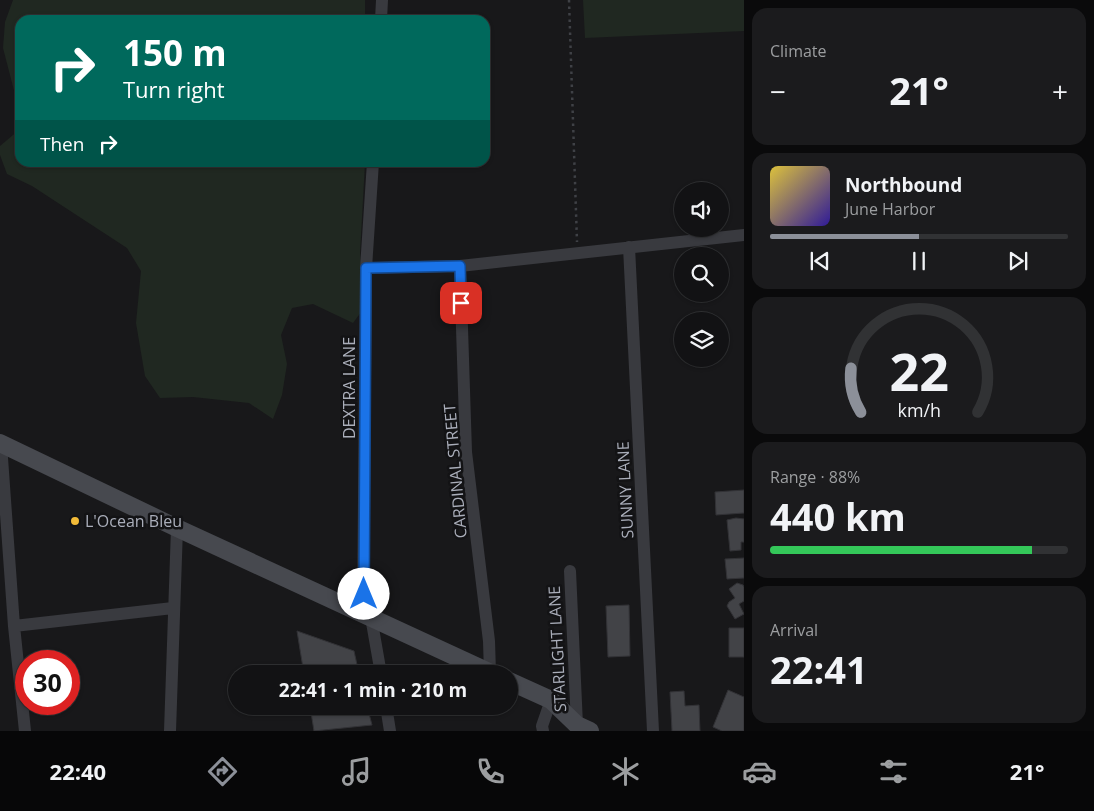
<!DOCTYPE html>
<html lang="en">
<head>
<meta charset="utf-8">
<style>
  :root { --surface:#121214; --page:#1b1b1d; --text:#f1f3f6; --muted:#9c9ea0; --line:#313234; --accent:#8c9099 }
  body { margin:0; font-family:"Open Sans",sans-serif; background:var(--page); color:var(--text); height:100vh; display:flex; flex-direction:column; font-size:19px; white-space:nowrap }
  * { box-sizing:border-box; margin:0 }
  p { font-size:16px; color:var(--muted) }
  .icon { flex:none; width:28px; height:28px; fill:none; stroke:currentColor; stroke-width:2; stroke-linecap:round; stroke-linejoin:round }
  .map { position:relative; flex:1; overflow:hidden }
  .drawer { display:flex; flex-direction:column; gap:8px; padding:8px; background:#0a0a0b; width:350px }
  .drawer>* { flex:none }
  .guide { position:absolute; left:15px; top:15px; width:475px; height:152px; border-radius:15px; box-shadow:0 1px 4px #0004,0 0 0 1px var(--line); background:#00695c; color:#fff; overflow:hidden }
  .buttons { position:absolute; left:674px; top:182px; display:grid; gap:10px }
  .buttons a { display:grid; place-items:center; width:55px; height:55px; border-radius:50%; background:var(--surface); box-shadow:0 1px 4px #0004,0 0 0 1px var(--line); font-size:25px }
  .speed { position:absolute; left:15px; top:650px; display:flex; gap:10px; font-size:25px; font-weight:700; text-align:center }
  .speed>* { display:grid; place-content:center; width:65px; height:65px; border-radius:50%; background:var(--surface); box-shadow:0 1px 4px #0004,0 0 0 1px var(--line); line-height:1 }
  .speed .limit { border:8px solid #d22; background:#fff; color:#111 }
  .pin { position:absolute; display:grid; place-items:center; width:42px; height:42px; color:#fff; margin:-21px; border-radius:10px; box-shadow:0 2px 8px #0006 }
  .me { position:absolute; width:55px; margin:-28px; rotate:0deg; stroke-linejoin:round; filter:drop-shadow(0 0 4px #0008) }
  .turn { display:flex; align-items:center; gap:18px; height:105px; padding:0 25px; font-size:22px }
  .turn .icon { width:65px; height:65px; stroke-width:2.5 }
  .turn b { display:block; font-size:35px; line-height:42px }
  .then { display:flex; align-items:center; height:48px; padding:0 25px; background:#0003; gap:10px; font-size:19px }
  .big { font-size:38px; font-weight:700; line-height:1.1 }
  .drawer .widget { flex:1; display:flex; flex-direction:column; justify-content:center; gap:8px; min-width:0; padding:0 18px; border-radius:15px; background:var(--page) }
  .drawer .dial { align-items:center; gap:0 }
  .dial svg { height:130px; overflow:visible; fill:none; stroke:var(--line); stroke-width:7; stroke-linecap:round; text-anchor:middle }
  .dial text { fill:var(--text); stroke:none }
  .song { display:flex; align-items:center; gap:15px }
  .cover { width:60px; height:60px; border-radius:8px; background:linear-gradient(135deg,hsl(50 70% 55%),hsl(250 70% 35%)) }
  .played { height:5px; border-radius:2px; background:linear-gradient(90deg,var(--accent) 50%,var(--line) 50%) }
  .keys { display:flex; justify-content:space-around; direction:ltr }
  .heat { display:flex; justify-content:space-between; align-items:center; font-size:28px; direction:ltr }
  .charge { height:8px; border-radius:4px; background:linear-gradient(90deg,#34c759 88%,var(--line) 0) }
  .trip { position:absolute; left:228px; top:665px; width:290px; height:50px; border-radius:25px; background:var(--surface); box-shadow:0 1px 4px #0004,0 0 0 1px var(--line); font-weight:700; line-height:50px; text-align:center }
  .menu { display:flex; height:80px; justify-content:space-around; align-items:center; background:#070708; color:var(--muted) }
  .menu .icon { width:35px; height:35px }
  .menu .on { color:var(--accent) }
  .menu b { font-size:22px; color:var(--text) }
  main { display:flex; flex:1; min-height:0 }
  .map>svg:first-child { display:block }
  .green { fill:#202821 }
  .building { fill:#424347; stroke:#323236 }
  .lines { fill:none; stroke-linecap:round; stroke-linejoin:round }
  .path { stroke:#3f4146; stroke-width:2.5; stroke-dasharray:2.5 4; stroke-linecap:butt }
  .minor { stroke:#393a3f; stroke-width:12 }
  .secondary { stroke:#47494f; stroke-width:18 }
  .route-casing { stroke:#114b97; stroke-width:12 }
  .route { stroke:#1a73e8; stroke-width:9 }
  .poi-dot { fill:#f2bb38; stroke:#131315; stroke-width:2 }
  .labels { text-anchor:middle; dominant-baseline:central; stroke-width:5; stroke-linejoin:round; paint-order:stroke }
  .street-label { font-size:16px; fill:#aaaeba; stroke:#131315 }
  .poi-label { font-size:16px; fill:#aaaeba; stroke:#131315; text-anchor:start }
</style>
</head>
<body>
<main>
<div class="map">
<svg width="744" height="731" viewBox="0 0 744 731">
  <rect width="100%" height="100%" fill="#18181a"/>
  <path class="green" d="M13,0H365V20H20V162L365,163L360,253L364,308L353,323L313,304L292,308L281,335L287,364L282,395L273,419L249,403L193,397L160,398L145,376L136,323L141,271L127,248L32,186L7,174L0,155V146L19,130L17,102L3,48L5,22Z
    M583,0H744V31L585,38Z"/>
  <path class="building" d="M744,490V513L716,515L715,492Z
    M736,518L744,519V542H741V550L730,551L727,520Z
    M744,558V578L727,579L725,559Z
    M737,583L743,585L744,587V601L739,604L744,614L735,619L727,606L729,602L735,598L729,589Z
    M629,605L630,656L608,657L606,606Z
    M729,628H744V657H729Z
    M297,631L354,651L359,674H304Z
    M728,690L744,697V731H722L713,727Z
    M684,691L685,706L699,705L700,731H672L670,692Z
    M310,706H367L372,725L314,731Z"/>
  <g class="lines">
    <path class="path" d="M569,0L577,242"/>
    <path class="minor" d="M381,20L382,0
      M629,247L653,731
      M460,266L466,452L489,641L490,673
      M366,268L460,266L744,235
      M1,444L14,626L25,731
      M570,571L577,725
      M363,613L366,268L373,162
      M371,617L381,674
      M14,626L173,608
      M386,706L390,731
      M170,731L177,528
      M543,731L542,726L551,700"/>
    <path class="secondary" d="M0,443L177,528L493,674
      M509,681L551,700L577,725L590,731"/>
  </g>
  <g class="lines">
    <defs>
      <path id="route" d="M364,594L366,268L460,266L461,303"/>
    </defs>
    <use href="#route" class="route-casing"/>
    <use href="#route" class="route"/>
  </g>
  <circle class="poi-dot" cx="75" cy="521" r="5"/>
  <g class="labels">
    <g class="street-label">
      <text transform="translate(349 388) rotate(-90)">DEXTRA LANE</text>
      <text transform="translate(455 471) rotate(-95)">CARDINAL STREET</text>
      <text transform="translate(625 490) rotate(-93)">SUNNY LANE</text>
      <text transform="translate(557 649) rotate(-93)">STARLIGHT LANE</text>
    </g>
    <g class="poi-label">
      <text x="85" y="521">L'Ocean Bleu</text>
    </g>
  </g>
</svg>
<div class="buttons">
<a><svg class="icon" aria-label="sound" viewBox="0 0 24 24"><path d="M4 9h4l5-4v14l-5-4H4zM17 9q2 3 0 6"/></svg></a>
<a><svg class="icon" aria-label="search" viewBox="0 0 24 24"><circle cx="10" cy="10" r="6"/><path d="M15 15l6 6"/></svg></a>
<a><svg class="icon" aria-label="layers" viewBox="0 0 24 24"><path d="M12 4l9 5-9 5-9-5zM3 14l9 5 9-5"/></svg></a>
</div>
<div class="speed"><div class="limit">30</div></div>
<div class="pin" style="left:461px;top:303px;background:#d93025"><svg class="icon" aria-label="arrive" viewBox="0 0 24 24"><path d="M6 21V4h12l-3 4 3 4H6"/></svg></div>
<svg class="me" style="left:364px;top:594px" viewBox="-20 -20 40 40"><circle r="19" fill="#fff"/><path d="M0-13L10 11 0 6-10 11z" fill="#1a73e8"/></svg>
<div class="trip">22:41 · 1 min · 210 m</div>
<div class="guide">
<div class="turn"><svg class="icon" aria-label="right" viewBox="0 0 24 24"><path d="M7 20v-9h11M14 6l5 5-5 5"/></svg><div><b>150 m</b>Turn right</div></div>
<div class="then">Then<svg class="icon" aria-label="right" viewBox="0 0 24 24"><path d="M7 20v-9h11M14 6l5 5-5 5"/></svg></div>
</div>
</div>
<section class="drawer">
<div class="widget"><p>Climate</p>
<div class="heat"><a>−</a><b class="big">21°</b><a>+</a></div>
</div>
<div class="widget">
<div class="song"><i class="cover"></i><div><b>Northbound</b><p>June Harbor</p></div></div>
<div class="played"></div>
<div class="keys"><svg class="icon" aria-label="previous" viewBox="0 0 24 24"><path d="M18 5L8 12l10 7zM5 5v14"/></svg><svg class="icon" aria-label="pause" viewBox="0 0 24 24"><path d="M8 5v14M16 5v14"/></svg><svg class="icon" aria-label="next" viewBox="0 0 24 24"><path d="M6 5l10 7-10 7zM19 5v14"/></svg></div>
</div>
<div class="widget dial"><svg viewBox="0 0 100 80">
<path d="M14 69A42 42 0 1 1 86 69"/>
<path d="M14 69A42 42 0 0 1 8 42" stroke="#8c9099"/>
<text x="50" y="56" font-size="32" font-weight="700">22</text>
<text x="50" y="72" font-size="11">km/h</text>
</svg></div>
<div class="widget"><p>Range · 88%</p><b class="big">440 km</b><div class="charge"></div></div>
<div class="widget"><p>Arrival</p><b class="big">22:41</b></div>
</section>
</main>
<nav class="menu">
<b>22:40</b>
<svg class="icon on" aria-label="directions" viewBox="0 0 24 24"><path d="M12 3l9 9-9 9-9-9zM9 14v-3h6M13 9l2 2-2 2"/></svg>
<svg class="icon" aria-label="music" viewBox="0 0 24 24"><path d="M9 18V5l10-2v13"/><circle cx="6" cy="18" r="3"/><circle cx="16" cy="16" r="3"/></svg>
<svg class="icon" aria-label="phone" viewBox="0 0 24 24"><path d="M5 4h4l2 5-3 2q2 4 5 5l2-3 5 2v4C11 20 4 13 5 4z"/></svg>
<svg class="icon" aria-label="climate" viewBox="0 0 24 24"><path d="M12 3v18M4 7l16 10M4 17L20 7"/></svg>
<svg class="icon" aria-label="car" viewBox="0 0 24 24"><path d="M5 17H2v-5l4-1 3-4h7l3 4 3 1v5h-3M9 17h6M6 11h13"/><circle cx="7" cy="17" r="2"/><circle cx="17" cy="17" r="2"/></svg>
<svg class="icon" aria-label="filters" viewBox="0 0 24 24"><path d="M4 7h16M4 17h16"/><circle cx="9" cy="7" r="2"/><circle cx="15" cy="17" r="2"/></svg>
<b>21°</b>
</nav>
</body>
</html>
